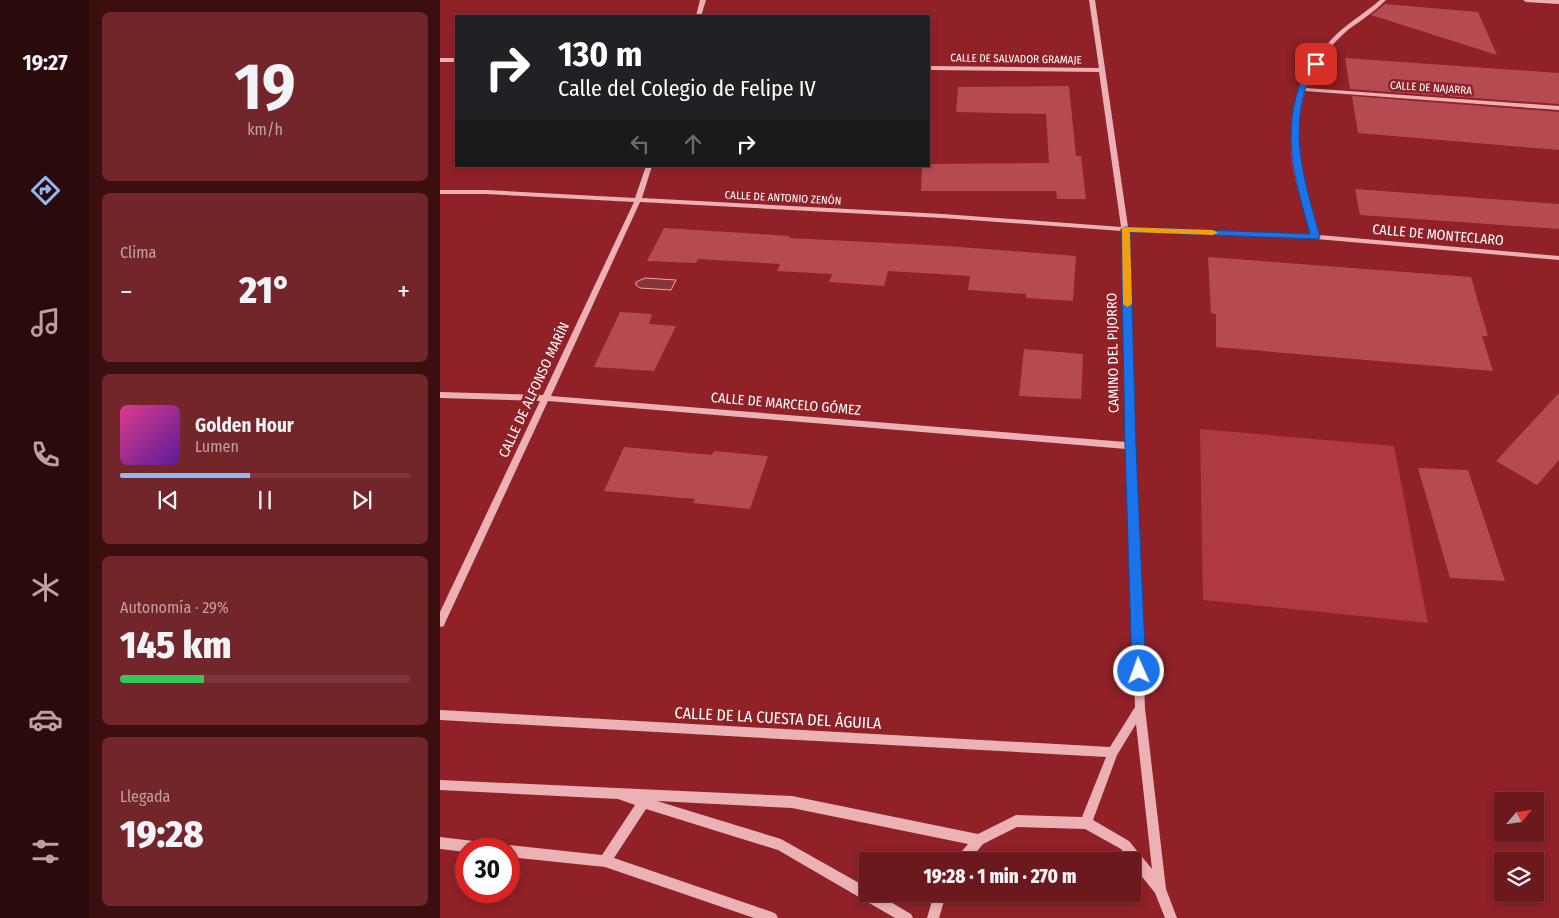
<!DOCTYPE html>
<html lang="es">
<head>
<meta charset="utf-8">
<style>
  :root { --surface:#6b191d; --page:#73262a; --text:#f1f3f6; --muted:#bea0a4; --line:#7e383b; --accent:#90b9f0 }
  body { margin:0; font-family:"Fira Sans Condensed",sans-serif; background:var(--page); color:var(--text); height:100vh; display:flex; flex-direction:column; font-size:19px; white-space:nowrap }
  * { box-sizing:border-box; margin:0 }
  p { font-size:16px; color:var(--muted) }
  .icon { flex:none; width:28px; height:28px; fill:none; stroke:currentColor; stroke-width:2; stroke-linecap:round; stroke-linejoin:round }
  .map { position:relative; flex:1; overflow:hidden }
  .sheet { display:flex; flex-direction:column; gap:12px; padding:12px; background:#3b0e10; width:350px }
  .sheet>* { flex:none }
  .guide { position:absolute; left:15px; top:15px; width:475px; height:152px; border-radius:0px; box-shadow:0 2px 8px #0003,0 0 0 1px var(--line); background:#202124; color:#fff; overflow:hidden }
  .needle { width:32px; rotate:61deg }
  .buttons { position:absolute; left:1054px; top:792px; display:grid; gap:10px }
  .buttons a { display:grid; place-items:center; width:50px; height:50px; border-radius:0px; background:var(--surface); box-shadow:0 2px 8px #0003,0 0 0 1px var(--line); font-size:25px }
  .speed { position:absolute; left:15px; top:838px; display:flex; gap:10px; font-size:25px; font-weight:700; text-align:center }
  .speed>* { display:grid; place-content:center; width:65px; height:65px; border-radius:50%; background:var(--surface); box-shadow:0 2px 8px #0003,0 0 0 1px var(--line); line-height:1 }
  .speed .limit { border:8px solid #d22; background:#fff; color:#111 }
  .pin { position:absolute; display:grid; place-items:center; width:42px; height:42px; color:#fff; margin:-21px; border-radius:10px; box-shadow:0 2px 8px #0006 }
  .me { position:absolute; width:55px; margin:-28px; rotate:358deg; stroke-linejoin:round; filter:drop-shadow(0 0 4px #0008) }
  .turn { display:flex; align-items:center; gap:18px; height:105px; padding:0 20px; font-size:22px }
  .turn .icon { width:65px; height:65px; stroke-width:2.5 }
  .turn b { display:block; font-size:35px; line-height:42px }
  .lanes { display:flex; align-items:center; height:48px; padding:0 20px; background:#0003; justify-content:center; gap:25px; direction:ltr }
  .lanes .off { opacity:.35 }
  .big { font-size:38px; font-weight:800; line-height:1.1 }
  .sheet .card { flex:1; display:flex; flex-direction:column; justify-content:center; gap:8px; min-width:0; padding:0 18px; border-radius:8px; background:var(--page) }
  .sheet .dial { align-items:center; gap:0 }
  .dial b { font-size:65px; line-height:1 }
  .song { display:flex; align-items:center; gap:15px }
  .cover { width:60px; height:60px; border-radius:8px; background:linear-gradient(135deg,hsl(330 70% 55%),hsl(270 70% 35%)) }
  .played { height:5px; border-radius:2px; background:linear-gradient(90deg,var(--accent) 45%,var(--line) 45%) }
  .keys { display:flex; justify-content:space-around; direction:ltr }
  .heat { display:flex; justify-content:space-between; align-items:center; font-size:28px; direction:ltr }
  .charge { height:8px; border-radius:4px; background:linear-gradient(90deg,#34c759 29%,var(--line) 0) }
  .trip { position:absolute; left:419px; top:852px; width:282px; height:50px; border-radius:0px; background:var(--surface); box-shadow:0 2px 8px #0003,0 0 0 1px var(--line); font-weight:800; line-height:50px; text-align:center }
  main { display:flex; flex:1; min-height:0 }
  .dock { display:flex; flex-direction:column; width:90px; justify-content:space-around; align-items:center; background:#2b0a0c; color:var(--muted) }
  .dock .icon { width:35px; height:35px }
  .dock .on { color:var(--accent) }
  .dock b { font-size:22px; color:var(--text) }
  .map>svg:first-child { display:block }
  .green { fill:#ae3940 }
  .water { fill:#863539; stroke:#eda5ab }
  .building { fill:#b64a51 }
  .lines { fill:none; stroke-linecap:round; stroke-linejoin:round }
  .minor { fill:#ecb1b5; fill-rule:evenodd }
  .route { fill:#1a73e8; stroke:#114b97 }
  .slow { fill:#f59e0b }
  .labels { text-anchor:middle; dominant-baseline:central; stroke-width:5; stroke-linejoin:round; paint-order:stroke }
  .far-street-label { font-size:11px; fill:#fff; stroke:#8f2127 }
  .street-label { font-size:14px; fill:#fff; stroke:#8f2127 }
  .near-street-label { font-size:16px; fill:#fff; stroke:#8f2127 }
</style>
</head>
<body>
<main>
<nav class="dock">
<b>19:27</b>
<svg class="icon on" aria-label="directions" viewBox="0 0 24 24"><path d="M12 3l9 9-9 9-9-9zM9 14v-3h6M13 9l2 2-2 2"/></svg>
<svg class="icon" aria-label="music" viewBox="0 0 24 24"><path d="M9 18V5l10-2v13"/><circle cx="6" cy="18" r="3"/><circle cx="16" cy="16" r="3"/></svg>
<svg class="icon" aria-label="phone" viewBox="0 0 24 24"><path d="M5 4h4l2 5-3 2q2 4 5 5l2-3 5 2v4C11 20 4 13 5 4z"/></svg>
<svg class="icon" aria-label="climate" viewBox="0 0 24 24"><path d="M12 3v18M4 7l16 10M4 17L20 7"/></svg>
<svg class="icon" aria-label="car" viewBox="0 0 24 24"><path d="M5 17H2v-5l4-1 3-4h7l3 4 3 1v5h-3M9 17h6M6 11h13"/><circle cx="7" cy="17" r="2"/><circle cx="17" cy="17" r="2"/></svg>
<svg class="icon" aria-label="filters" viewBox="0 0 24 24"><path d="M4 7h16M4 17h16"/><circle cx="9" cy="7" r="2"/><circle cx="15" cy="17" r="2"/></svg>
</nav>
<section class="sheet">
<div class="card dial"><b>19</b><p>km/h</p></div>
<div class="card"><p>Clima</p>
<div class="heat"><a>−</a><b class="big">21°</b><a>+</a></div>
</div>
<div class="card">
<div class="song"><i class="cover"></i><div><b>Golden Hour</b><p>Lumen</p></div></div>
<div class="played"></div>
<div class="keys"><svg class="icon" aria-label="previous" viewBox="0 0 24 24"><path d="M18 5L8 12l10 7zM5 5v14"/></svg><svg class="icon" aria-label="pause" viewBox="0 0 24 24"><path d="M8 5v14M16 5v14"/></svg><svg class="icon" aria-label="next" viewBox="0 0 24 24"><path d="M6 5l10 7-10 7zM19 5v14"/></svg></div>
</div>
<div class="card"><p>Autonomía · 29%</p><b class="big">145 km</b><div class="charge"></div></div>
<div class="card"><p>Llegada</p><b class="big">19:28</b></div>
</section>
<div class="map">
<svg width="1119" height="918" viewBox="0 0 1119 918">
  <rect width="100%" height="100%" fill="#8f2127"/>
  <path class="green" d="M760,429L954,446L988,623L763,600Z"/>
  <path class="water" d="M205,278L236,280L231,290L200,288L196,285V282Z"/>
  <path class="building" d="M945,4L1038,12L1057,55L931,15Z
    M905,58L1119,73V104L910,89Z
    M629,86L636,156H641L646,199H617L616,191H481L482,166H489V164L609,163L606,114L516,112L518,87Z
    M912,96L1119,112V150L918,133Z
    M915,189L1119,204V229L920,215Z
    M224,228L350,236L349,238L507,246L636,256L633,301L586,298V294L528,290L530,276L448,271L444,286L389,282L392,274L337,271L340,264L258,259L256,263L207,261Z
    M768,257L1031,277L1048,336H1042L1053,371L776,347V314L771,313Z
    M180,312L212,314L209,324L236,326L214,371L154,367Z
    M584,349L643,354L641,399L579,396Z
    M1119,393V460L1097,485L1056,461Z
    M184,447L272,455L274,451L328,456L310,509L253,503L255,499L164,491Z
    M978,468L1028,470L1065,581L1010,578Z"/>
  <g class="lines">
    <path class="minor" d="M260,0H266L261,16H256Z
      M649,0H655L688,227L872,235C866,214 858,193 854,172C845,125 857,76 890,41C904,25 924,14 940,0H946C935,11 922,20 909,29C890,45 876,64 866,88L1119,106V110L865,91C849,149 863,181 879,235L1119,256V260L876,239L689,231L694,446L705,708L726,889L737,918H725L715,893L692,864V861H690L681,849L645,829L577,827L543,844L529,861H515L517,857L528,844L352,808L217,801L341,839L428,888V894H437L471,914L473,918H455L338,850L206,809L174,858L332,912L336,914L338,918H314L165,867L69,857V849H64L69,845L162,855L195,805L178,799L0,790V780L352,796L538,834L576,815L642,817L666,757L0,720V710L670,747L695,707L686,449L108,401L5,623L4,626L0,627V612L100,401L0,398V392L103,395L194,202L46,194H0V190H46L195,198L206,166H212L202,198L503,214L681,227L659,72L489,70V66L659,68ZM200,202L503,218L682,231L686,442L111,396ZM696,724L712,869L689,841L653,820L677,755Z
      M1083,0H1119V4L1086,2Z
      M0,58H16V62H0Z
      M0,837L50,843L54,845L56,849H26V852L0,849Z
      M494,894H506L499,918H487Z"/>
  </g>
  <path class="route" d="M876,61L880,64C875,72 868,81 865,90C850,141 867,189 880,237L879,239L690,232L696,446L706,671L704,675L699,677L694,675L692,671L685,446L681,229L685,227L870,234C857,186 842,140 858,90C860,81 868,72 873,64Z"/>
  <path class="slow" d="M682,227L773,230L778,233L773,235L690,232L692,304L687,307L683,304Z"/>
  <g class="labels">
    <g class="far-street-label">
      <text transform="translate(576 59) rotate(1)">CALLE DE SALVADOR GRAMAJE</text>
      <text transform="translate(991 88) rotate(4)">CALLE DE NAJARRA</text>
      <text transform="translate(343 198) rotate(3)">CALLE DE ANTONIO ZENÓN</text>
    </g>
    <g class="street-label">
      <text transform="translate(998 235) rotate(5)">CALLE DE MONTECLARO</text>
      <text transform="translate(673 353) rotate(-91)">CAMINO DEL PIJORRO</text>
      <text transform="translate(94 390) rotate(-65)">CALLE DE ALFONSO MARÍN</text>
      <text transform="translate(346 404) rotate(5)">CALLE DE MARCELO GÓMEZ</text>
    </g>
    <g class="near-street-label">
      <text transform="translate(338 718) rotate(3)">CALLE DE LA CUESTA DEL ÁGUILA</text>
    </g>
  </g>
</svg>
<div class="buttons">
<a><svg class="needle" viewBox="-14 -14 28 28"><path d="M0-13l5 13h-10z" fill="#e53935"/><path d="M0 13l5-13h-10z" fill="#bea0a4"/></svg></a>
<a><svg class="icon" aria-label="layers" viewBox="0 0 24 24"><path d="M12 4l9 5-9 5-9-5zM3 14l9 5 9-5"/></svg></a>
</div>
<div class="speed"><div class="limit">30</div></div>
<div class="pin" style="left:876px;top:64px;background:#d93025"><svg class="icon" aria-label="arrive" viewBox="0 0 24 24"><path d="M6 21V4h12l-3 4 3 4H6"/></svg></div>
<svg class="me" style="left:699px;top:671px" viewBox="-20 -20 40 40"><circle r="17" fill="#1a73e8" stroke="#fff" stroke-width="3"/><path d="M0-11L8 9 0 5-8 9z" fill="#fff"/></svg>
<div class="trip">19:28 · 1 min · 270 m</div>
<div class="guide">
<div class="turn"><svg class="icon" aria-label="right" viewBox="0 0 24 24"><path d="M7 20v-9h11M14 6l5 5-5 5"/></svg><div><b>130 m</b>Calle del Colegio de Felipe IV</div></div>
<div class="lanes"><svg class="icon off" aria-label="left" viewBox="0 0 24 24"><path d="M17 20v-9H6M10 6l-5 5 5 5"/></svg><svg class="icon off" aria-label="ahead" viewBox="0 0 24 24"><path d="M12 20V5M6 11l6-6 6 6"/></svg><svg class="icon" aria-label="right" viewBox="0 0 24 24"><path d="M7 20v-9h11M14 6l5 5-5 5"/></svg></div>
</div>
</div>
</main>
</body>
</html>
